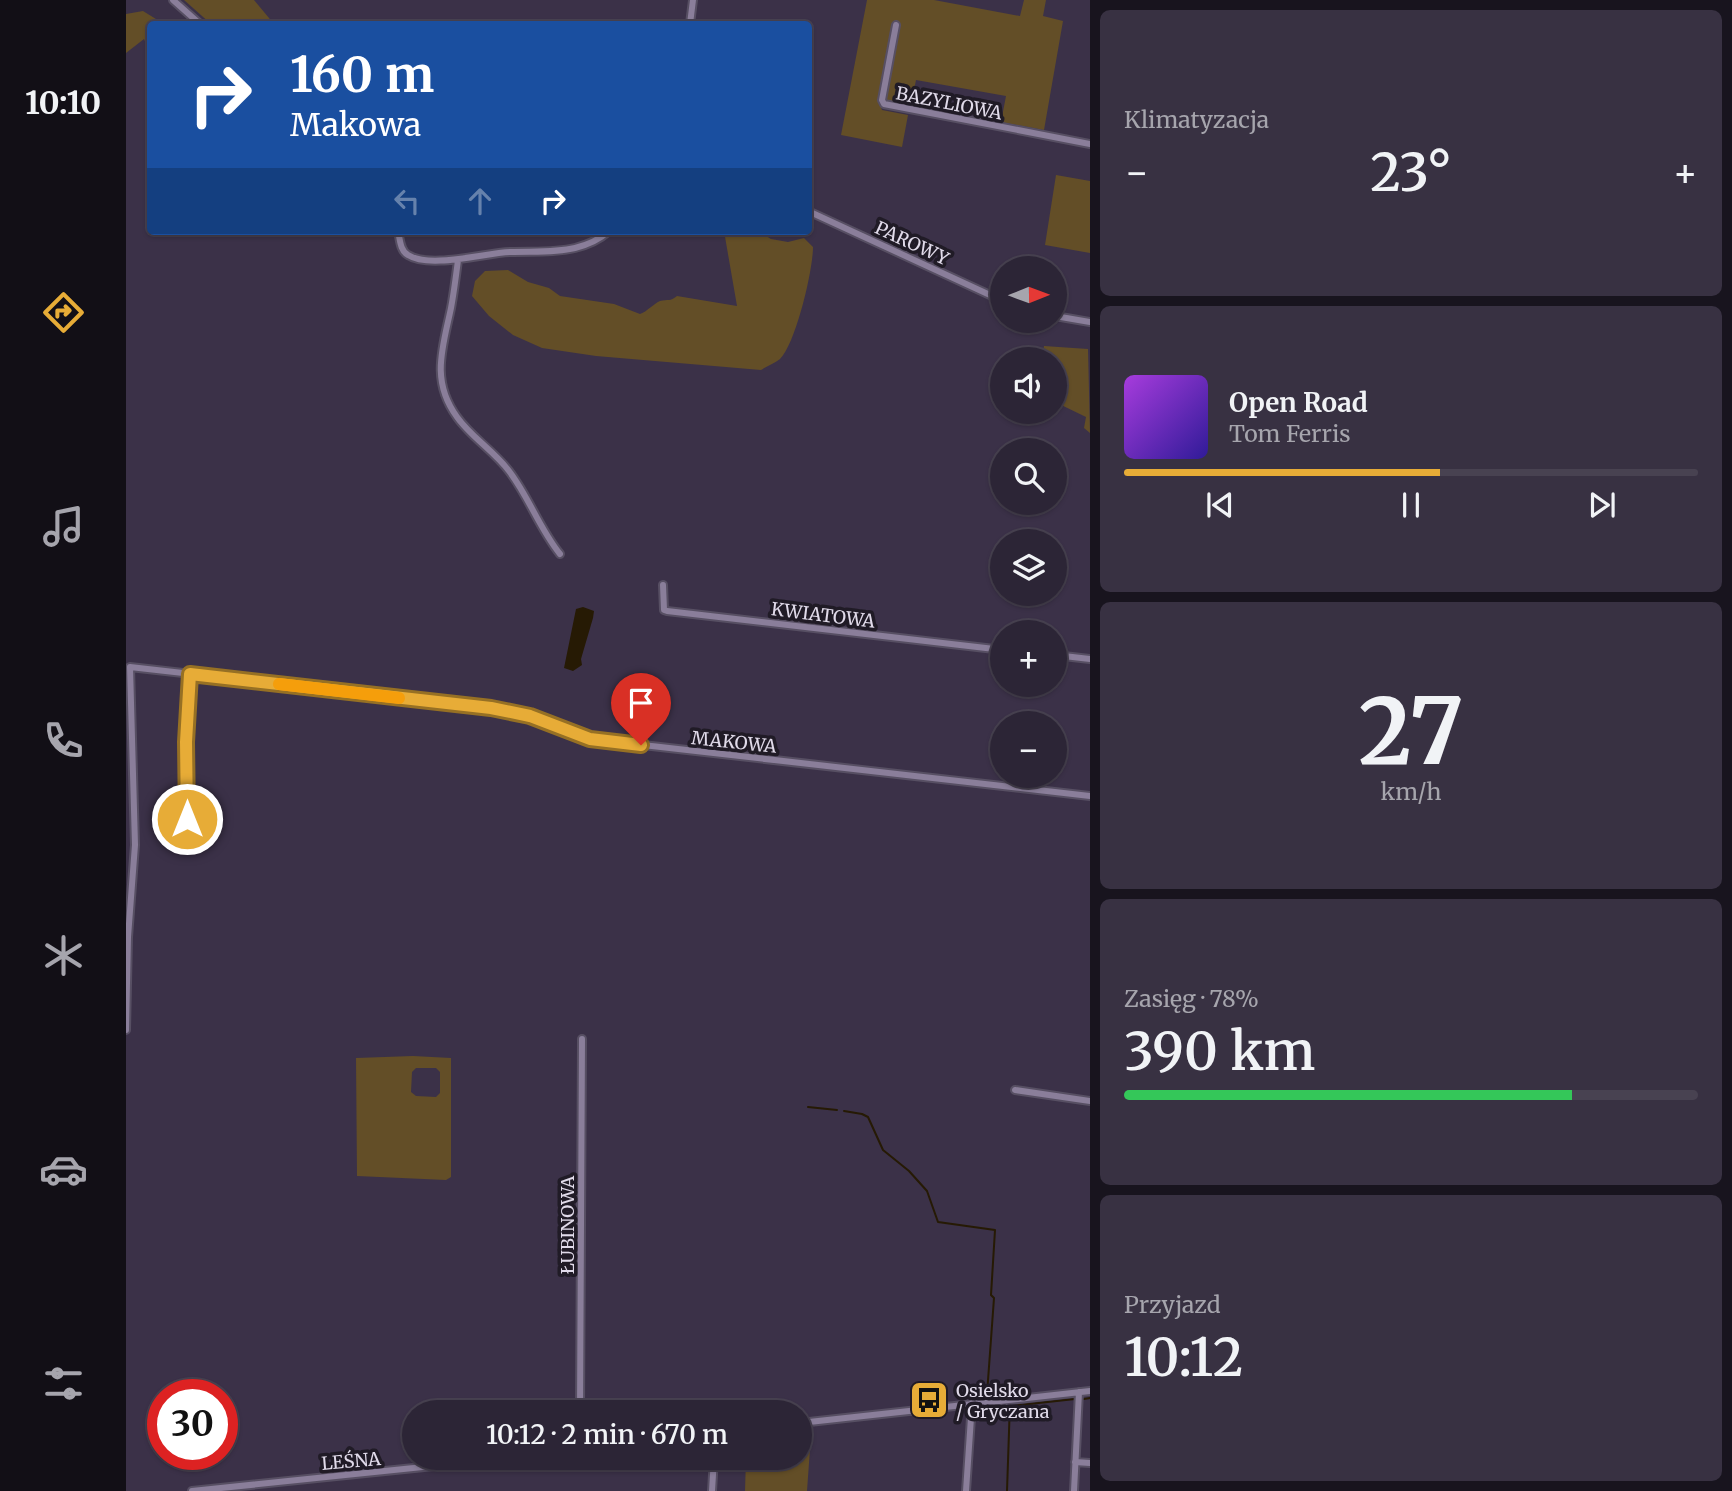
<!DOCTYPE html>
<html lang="pl">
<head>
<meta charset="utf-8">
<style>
  :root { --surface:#2c2536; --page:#383142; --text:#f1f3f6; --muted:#a6a5ad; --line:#484251; --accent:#e7ac37 }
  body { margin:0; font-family:Merriweather,serif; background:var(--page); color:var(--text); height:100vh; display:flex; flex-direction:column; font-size:26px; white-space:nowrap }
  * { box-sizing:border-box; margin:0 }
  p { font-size:23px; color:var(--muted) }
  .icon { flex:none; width:38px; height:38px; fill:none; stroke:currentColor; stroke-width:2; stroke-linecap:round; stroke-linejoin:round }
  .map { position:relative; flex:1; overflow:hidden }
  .drawer { display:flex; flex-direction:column; gap:10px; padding:10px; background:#18141e; width:642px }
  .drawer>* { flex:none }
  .guide { position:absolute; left:21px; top:21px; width:665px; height:214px; border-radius:7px; box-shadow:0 2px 5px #0004,0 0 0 2px var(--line); background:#1a4fa0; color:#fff; overflow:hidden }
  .needle { width:46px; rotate:89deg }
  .fabs { position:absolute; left:864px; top:256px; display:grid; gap:14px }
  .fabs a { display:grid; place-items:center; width:77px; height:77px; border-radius:50%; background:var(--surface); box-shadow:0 2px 5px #0004,0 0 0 2px var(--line); font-size:35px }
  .speed { position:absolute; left:21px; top:1379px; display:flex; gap:14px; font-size:35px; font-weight:700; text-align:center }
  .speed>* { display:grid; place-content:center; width:91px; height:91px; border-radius:50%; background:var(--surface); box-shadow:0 2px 5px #0004,0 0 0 2px var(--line); line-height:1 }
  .speed .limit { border:10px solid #d22; background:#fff; color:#111 }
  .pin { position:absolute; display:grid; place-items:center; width:60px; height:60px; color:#fff; margin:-72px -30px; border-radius:50% 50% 50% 0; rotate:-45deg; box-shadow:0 0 7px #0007 }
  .pin .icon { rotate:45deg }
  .me { position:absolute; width:77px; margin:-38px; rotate:0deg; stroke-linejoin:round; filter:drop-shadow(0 0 5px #0008) }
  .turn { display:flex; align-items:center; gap:24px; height:147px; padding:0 28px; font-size:32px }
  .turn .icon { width:91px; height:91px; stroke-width:2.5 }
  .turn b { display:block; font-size:49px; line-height:60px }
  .lanes { display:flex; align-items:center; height:66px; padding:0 28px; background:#0003; justify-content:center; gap:35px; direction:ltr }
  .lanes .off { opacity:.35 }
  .big { font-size:52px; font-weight:600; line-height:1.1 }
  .drawer .tile { flex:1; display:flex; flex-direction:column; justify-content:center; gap:10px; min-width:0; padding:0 24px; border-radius:10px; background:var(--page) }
  .drawer .dial { align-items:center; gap:0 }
  .dial b { font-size:91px; line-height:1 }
  .song { display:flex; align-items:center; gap:21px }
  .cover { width:84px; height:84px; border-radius:10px; background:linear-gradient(135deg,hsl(280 70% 55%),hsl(250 70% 35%)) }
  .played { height:7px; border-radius:4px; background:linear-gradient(90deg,var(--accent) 55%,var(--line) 55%) }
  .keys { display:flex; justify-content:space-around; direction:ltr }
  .heat { display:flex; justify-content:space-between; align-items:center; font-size:38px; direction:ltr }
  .charge { height:10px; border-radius:5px; background:linear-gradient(90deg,#34c759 78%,var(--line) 0) }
  .trip { position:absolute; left:276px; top:1400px; width:410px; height:70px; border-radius:35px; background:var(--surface); box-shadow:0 2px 5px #0004,0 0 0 2px var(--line); font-weight:600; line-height:70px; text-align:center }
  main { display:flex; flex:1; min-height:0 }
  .menu { display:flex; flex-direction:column; width:126px; justify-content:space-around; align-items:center; background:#120f16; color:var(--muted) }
  .menu .icon { width:49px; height:49px }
  .menu .active { color:var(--accent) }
  .menu b { font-size:32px; color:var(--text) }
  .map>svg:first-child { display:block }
  .green { fill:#634e27; fill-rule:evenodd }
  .water { fill:#261a04 }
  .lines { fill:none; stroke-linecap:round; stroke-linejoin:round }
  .stream { stroke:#261a04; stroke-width:2 }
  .minor-casing { stroke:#574f63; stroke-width:10 }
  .minor { stroke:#8a7e9a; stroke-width:6 }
  .route-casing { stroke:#967024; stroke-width:18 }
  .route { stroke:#e7ac37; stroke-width:12 }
  .slow { stroke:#f59e0b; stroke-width:12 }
  .labels { text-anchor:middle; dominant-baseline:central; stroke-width:7; stroke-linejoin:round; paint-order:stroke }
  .street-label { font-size:18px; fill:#e1dbea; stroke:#201b26 }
  .poi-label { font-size:18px; fill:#e1dbea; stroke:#201b26; text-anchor:start }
</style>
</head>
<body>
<main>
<nav class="menu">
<b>10:10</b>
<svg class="icon active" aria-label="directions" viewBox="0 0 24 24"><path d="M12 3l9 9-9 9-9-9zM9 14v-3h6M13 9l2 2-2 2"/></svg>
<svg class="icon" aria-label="music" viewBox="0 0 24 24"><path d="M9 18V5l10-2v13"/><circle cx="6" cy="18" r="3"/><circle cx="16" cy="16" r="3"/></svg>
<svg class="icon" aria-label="phone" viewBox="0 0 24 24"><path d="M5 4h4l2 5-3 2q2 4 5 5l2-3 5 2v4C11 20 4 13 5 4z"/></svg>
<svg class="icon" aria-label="climate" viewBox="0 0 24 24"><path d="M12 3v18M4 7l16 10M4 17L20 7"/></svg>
<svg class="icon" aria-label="car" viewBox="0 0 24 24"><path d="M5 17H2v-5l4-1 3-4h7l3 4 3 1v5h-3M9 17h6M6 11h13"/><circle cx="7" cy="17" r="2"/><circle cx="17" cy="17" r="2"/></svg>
<svg class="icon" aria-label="filters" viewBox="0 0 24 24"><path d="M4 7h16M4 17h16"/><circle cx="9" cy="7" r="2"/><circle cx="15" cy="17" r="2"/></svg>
</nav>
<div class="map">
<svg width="964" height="1491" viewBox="0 0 964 1491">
  <rect width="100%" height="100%" fill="#3b3148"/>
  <path class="green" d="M58,0H128L148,24H85Z
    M741,0H808L894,16L898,0H920L917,16L937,21L918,130L875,122L880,96L790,80L785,106L760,102L758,98L768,23L753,102L756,110L782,115L776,147L715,135Z
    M17,11L38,24H24V54L18,39L0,53V14Z
    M930,175L964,181V253L919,245Z
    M598,231H632L645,239L662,242L678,238L687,247C687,270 670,343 654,359C649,363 641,366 635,370L470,356L416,348L387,335L363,316L346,296L349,281L359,271L382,270L402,282L423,288L434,296L488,304L514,314C522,311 527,304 534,301C542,299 544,302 551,296L611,306Z
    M918,346L962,349L964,433L958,428L960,417L929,402V359H916Z
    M287,1056L325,1058V1177L320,1180L231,1176L230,1058ZM290,1068H310L314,1072V1093L310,1097L290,1096L285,1092L286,1072Z
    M685,1435L681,1491H619L620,1458H674V1436Z"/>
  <path class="water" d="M457,607L468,611L467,618L455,659L456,665L447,671L438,668L450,609Z"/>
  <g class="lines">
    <path class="stream" d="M682,1107L711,1110
      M718,1111L736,1114L742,1117L757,1150L783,1171L801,1191L812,1222L869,1230L865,1295L868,1298L861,1394L884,1395
      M958,1399L964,1398
      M885,1406L949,1399
      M881,1491L884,1402"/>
    <defs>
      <path id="minor" d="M47,0L74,24
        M564,24L567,0
        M770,25L756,100L758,104L964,144
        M682,211L877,301
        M272,231C274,239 274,251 282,255C304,269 358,253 384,252C406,251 428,253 449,248C461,245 474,239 483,231
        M332,260C330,276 328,292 325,308C317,347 304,380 331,417C345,437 368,451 383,471C403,497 413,528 434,554
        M929,316L964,322
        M537,585L538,610L541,611L877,650
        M929,655L964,659
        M61,819L60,742L64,674
        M0,1030L2,937L9,845L4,667L365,708L404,716L464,739L964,796
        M889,1090L964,1101
        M454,1412L456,1039
        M674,1423L964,1391
        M949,1462L964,1463
        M66,1491L385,1458
        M586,1491L588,1458
        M840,1491L846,1403
        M948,1491L953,1392"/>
    </defs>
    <use href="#minor" class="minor-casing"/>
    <use href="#minor" class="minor"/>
  </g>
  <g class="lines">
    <defs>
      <path id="route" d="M61,819L60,742L64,674L365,708L404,716L464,739L515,745"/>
    </defs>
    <use href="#route" class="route-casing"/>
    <use href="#route" class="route"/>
    <path class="slow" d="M153,684L273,698"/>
  </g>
  <defs>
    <symbol id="bus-square" viewBox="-11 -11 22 22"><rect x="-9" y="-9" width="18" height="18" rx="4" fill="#e7ac37" stroke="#201b26"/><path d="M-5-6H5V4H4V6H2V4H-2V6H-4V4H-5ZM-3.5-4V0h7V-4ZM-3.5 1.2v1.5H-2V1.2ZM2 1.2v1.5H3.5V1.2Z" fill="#111"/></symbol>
  </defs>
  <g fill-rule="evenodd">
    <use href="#bus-square" x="781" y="1378" width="44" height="44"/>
  </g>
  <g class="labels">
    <g class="street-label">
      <text transform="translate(823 103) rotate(11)">BAZYLIOWA</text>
      <text transform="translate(786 243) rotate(25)">PAROWY</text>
      <text transform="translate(697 615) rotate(7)">KWIATOWA</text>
      <text transform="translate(608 742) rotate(6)">MAKOWA</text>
      <text transform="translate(441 1225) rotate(-90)">ŁUBINOWA</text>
      <text transform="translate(225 1461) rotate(-5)">LEŚNA</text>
    </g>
    <g class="poi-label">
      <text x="830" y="1390">Osielsko<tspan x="830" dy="21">/ Gryczana</tspan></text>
    </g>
  </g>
</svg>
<div class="fabs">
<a><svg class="needle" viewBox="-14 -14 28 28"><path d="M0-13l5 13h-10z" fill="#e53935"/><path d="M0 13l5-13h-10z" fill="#a6a5ad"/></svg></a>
<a><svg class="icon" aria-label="sound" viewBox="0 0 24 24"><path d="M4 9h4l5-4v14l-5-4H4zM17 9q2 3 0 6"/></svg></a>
<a><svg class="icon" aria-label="search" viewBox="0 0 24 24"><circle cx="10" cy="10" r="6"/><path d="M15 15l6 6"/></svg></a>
<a><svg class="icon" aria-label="layers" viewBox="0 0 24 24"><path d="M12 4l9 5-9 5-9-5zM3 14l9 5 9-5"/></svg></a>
<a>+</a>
<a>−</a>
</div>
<div class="speed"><div class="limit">30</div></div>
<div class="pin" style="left:515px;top:745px;background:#d93025"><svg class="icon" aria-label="arrive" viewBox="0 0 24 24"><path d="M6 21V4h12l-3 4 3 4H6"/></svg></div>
<svg class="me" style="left:61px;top:819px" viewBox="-20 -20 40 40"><circle r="17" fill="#e7ac37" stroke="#fff" stroke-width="3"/><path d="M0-11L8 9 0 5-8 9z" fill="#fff"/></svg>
<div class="trip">10:12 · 2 min · 670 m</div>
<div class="guide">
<div class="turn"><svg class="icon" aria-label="right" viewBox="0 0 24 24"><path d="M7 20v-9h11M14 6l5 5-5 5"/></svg><div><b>160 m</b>Makowa</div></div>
<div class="lanes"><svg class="icon off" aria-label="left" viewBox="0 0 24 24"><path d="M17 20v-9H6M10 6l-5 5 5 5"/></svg><svg class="icon off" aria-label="ahead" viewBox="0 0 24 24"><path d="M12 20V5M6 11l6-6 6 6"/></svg><svg class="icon" aria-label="right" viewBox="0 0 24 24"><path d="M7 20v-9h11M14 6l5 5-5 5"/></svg></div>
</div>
</div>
<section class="drawer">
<div class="tile"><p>Klimatyzacja</p>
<div class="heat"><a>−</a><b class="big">23°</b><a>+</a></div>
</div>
<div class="tile">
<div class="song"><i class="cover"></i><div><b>Open Road</b><p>Tom Ferris</p></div></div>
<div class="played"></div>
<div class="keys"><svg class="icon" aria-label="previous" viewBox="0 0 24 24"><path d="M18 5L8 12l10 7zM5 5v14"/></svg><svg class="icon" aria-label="pause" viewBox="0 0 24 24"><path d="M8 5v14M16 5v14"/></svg><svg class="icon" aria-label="next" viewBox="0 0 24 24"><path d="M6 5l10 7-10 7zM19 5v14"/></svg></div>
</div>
<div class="tile dial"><b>27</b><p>km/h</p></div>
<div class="tile"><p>Zasięg · 78%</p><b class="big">390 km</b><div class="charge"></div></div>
<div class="tile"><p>Przyjazd</p><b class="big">10:12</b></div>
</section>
</main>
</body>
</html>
